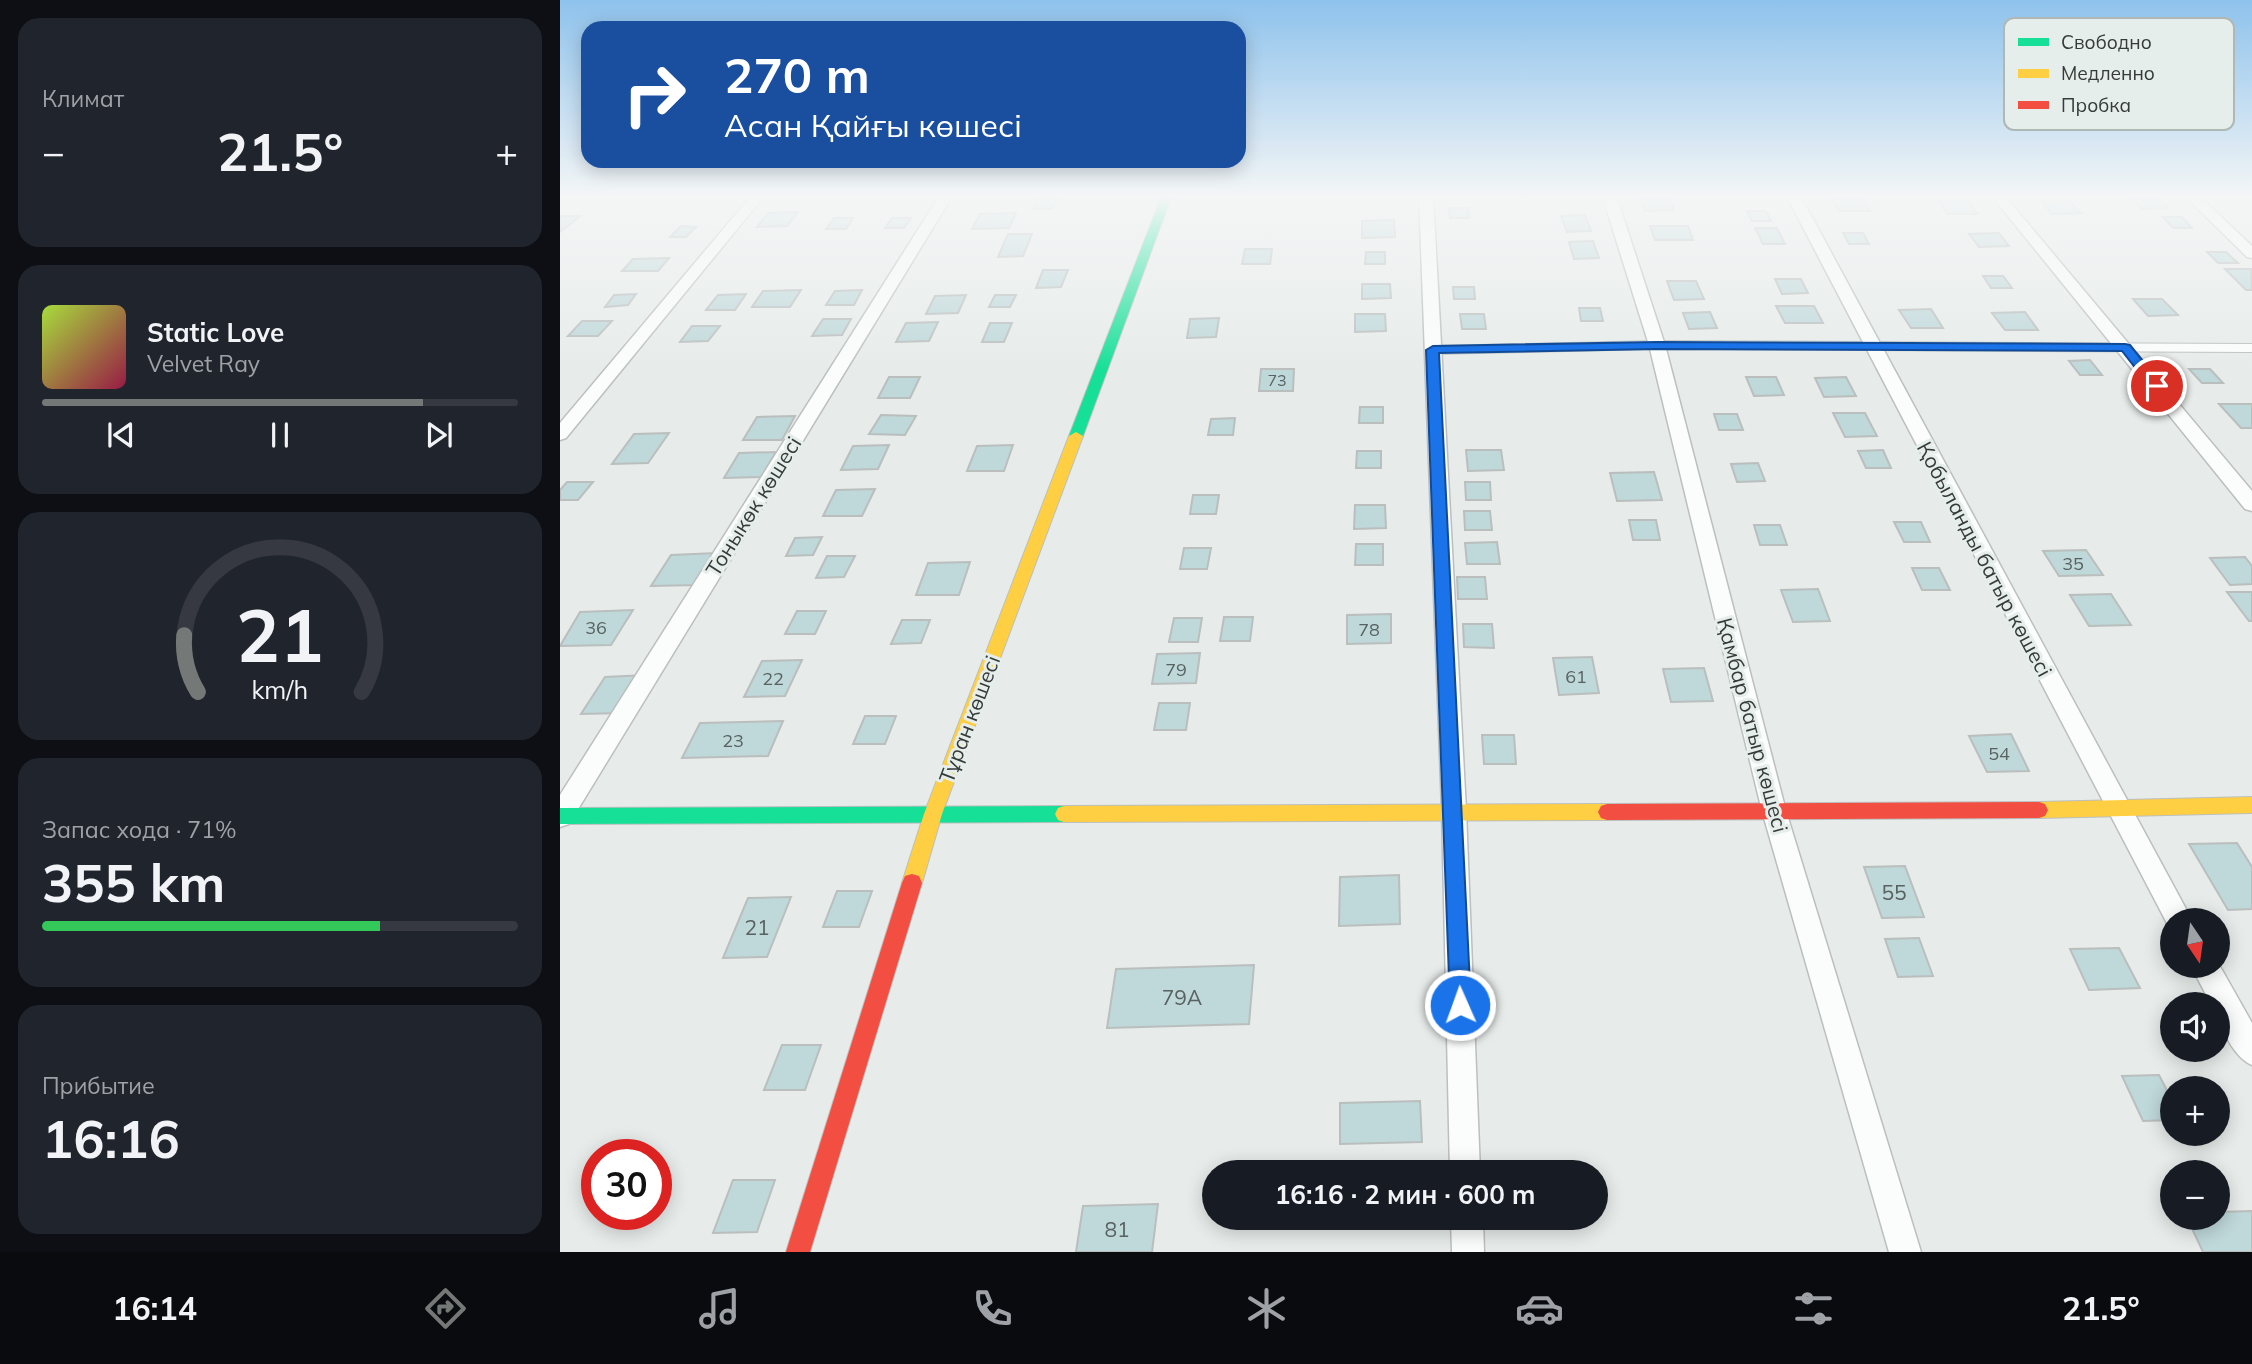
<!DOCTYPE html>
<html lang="ru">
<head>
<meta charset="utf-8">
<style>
  :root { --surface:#171b24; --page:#20242c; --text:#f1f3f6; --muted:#9ea1a6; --line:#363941; --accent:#747876 }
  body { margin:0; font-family:Mulish,sans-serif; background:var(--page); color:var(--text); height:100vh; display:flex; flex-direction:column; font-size:26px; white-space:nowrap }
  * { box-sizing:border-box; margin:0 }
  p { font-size:23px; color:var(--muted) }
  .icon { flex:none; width:38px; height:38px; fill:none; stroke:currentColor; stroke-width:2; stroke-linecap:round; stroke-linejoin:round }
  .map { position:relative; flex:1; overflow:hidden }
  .panel { display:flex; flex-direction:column; gap:18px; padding:18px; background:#0d0f14; width:560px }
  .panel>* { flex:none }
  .guide { position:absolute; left:21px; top:21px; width:665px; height:147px; border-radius:21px; box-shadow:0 4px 18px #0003; background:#1a4fa0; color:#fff; overflow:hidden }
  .needle { width:46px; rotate:167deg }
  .controls { position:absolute; left:1600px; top:908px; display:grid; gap:14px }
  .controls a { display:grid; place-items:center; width:70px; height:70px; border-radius:50%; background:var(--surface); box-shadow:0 4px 18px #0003; font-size:35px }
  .speed { position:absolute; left:21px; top:1139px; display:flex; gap:14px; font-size:35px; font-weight:700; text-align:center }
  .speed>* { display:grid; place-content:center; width:91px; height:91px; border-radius:50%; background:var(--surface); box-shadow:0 4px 18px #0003; line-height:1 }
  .speed .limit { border:10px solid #d22; background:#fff; color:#111 }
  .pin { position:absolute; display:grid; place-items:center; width:60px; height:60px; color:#fff; margin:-30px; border:4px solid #fff; border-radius:50%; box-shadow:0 2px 7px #0007 }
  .me { position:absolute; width:77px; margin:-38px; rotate:358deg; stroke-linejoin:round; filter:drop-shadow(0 0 5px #0008) }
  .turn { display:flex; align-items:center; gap:24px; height:147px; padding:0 28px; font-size:32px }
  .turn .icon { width:91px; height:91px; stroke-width:2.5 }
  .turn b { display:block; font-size:49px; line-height:60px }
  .big { font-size:52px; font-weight:700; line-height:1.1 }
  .panel .tile { flex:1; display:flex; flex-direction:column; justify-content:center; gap:10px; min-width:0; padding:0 24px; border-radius:21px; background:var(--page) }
  .panel .dial { align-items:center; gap:0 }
  .dial svg { height:182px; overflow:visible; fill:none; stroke:var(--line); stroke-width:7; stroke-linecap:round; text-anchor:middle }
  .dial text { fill:var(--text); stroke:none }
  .song { display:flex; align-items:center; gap:21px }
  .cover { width:84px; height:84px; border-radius:10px; background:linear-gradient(135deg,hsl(80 70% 55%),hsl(340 70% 35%)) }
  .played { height:7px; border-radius:4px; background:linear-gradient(90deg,var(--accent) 80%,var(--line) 80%) }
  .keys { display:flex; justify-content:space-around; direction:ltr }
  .heat { display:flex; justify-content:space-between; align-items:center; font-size:38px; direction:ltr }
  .charge { height:10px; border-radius:5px; background:linear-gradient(90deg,#34c759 71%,var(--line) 0) }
  .trip { position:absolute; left:642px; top:1160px; width:406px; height:70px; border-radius:35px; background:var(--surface); box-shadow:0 4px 18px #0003; font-weight:700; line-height:70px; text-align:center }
  .menu { display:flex; height:112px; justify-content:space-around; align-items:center; background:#090b0e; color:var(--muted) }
  .menu .icon { width:49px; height:49px }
  .menu .current { color:var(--accent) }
  .menu b { font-size:32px; color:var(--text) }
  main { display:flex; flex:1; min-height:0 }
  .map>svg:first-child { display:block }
  .building { fill:#bfd8da; stroke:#babebd; stroke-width:2 }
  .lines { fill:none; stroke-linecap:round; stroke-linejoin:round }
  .lane-casing { stroke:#bcbfbe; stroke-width:10 }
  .street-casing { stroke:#bcbfbe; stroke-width:3 }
  .fast-casing { stroke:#bcbfbe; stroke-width:2 }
  .slow-casing { stroke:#bcbfbe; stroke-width:2 }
  .jam-casing { stroke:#bcbfbe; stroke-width:2 }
  .lane { stroke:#fbfcfc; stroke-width:8 }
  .street { fill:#fbfcfc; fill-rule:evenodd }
  .fast { fill:#16e098; fill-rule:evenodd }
  .slow { fill:#ffcf43; fill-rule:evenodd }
  .jam { fill:#f24e42; fill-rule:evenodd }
  .route { fill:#1a73e8; stroke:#114b97; stroke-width:2 }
  .labels { text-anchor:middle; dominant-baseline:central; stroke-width:6; stroke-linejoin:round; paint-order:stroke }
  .far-number-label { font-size:16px; fill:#586260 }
  .number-label { font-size:18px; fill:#586260 }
  .street-label { font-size:21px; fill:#363a38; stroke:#e5eeea }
  .near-number-label { font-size:21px; fill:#586260 }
  .key { fill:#e5eeea; stroke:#b0b8b5; stroke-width:2 }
  .key-label { font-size:19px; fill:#363a38 }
</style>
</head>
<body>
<main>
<section class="panel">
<div class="tile"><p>Климат</p>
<div class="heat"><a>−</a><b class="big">21.5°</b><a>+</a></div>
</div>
<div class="tile">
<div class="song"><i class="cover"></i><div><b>Static Love</b><p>Velvet Ray</p></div></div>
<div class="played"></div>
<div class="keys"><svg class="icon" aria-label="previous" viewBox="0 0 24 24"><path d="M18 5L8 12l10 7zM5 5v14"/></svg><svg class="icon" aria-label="pause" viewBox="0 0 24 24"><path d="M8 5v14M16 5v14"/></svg><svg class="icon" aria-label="next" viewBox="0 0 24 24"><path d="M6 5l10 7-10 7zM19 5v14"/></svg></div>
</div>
<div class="tile dial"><svg viewBox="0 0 100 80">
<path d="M14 69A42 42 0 1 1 86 69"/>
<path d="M14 69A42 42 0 0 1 8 44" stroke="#747876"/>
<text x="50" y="56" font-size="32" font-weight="700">21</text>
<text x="50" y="72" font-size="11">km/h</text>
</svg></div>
<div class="tile"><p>Запас хода · 71%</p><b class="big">355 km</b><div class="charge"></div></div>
<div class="tile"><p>Прибытие</p><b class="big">16:16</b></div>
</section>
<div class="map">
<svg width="1692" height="1252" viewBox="0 0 1692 1252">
  <rect width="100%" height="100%" fill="#e7ecea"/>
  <path class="building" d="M1079,195H1108L1114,210L1085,211Z
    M1568,195H1594L1608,208L1582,209Z
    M1270,197H1301L1310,211H1279Z
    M478,199H497L492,209H473Z
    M1378,201H1407L1418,214H1388Z
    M1509,201L1521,213L1492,214L1481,202Z
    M889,208H908L909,218H890Z
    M1187,211H1206L1211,221H1192Z
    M238,212L227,226L197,227L208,213Z
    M456,213L449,228L412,229L420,214Z
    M1025,215L1031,231L1007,232L1001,216Z
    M0,216H20L0,232Z
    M1603,217H1622L1632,228H1613Z
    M274,218H293L286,229H266Z
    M332,218H351L344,228H325Z
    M834,220L835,237L802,238V221Z
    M121,226L136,227L126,237H110Z
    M1090,226H1128L1133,240H1095Z
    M1195,228H1217L1225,244H1203Z
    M1283,233H1303L1309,244H1289Z
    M1439,233L1449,246L1419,247L1409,234Z
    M448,234H472L463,256L438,257Z
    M1033,241L1039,258L1014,259L1009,242Z
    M685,249H712L710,264H682Z
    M806,252H825V264H805Z
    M1647,252H1666L1678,263H1658Z
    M109,258L98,271H62L73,259Z
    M1665,269H1691L1692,290H1686Z
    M483,270H508L501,287L476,288Z
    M1423,276H1443L1452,288H1431Z
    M1215,279H1241L1248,293L1222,294Z
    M1107,281H1136L1144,299L1114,300Z
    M802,284H830L831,298L802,299Z
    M893,287H914L915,299H894Z
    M241,290L230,307H192L203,291Z
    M302,290L294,305H266L275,291Z
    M76,294L68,305L45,307L54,295Z
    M186,294L175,310H146L158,295Z
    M406,295L398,313L366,314L375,296Z
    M435,295H456L450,307H429Z
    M1573,299H1602L1618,315L1588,316Z
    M1216,306H1254L1263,323H1225Z
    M1019,308H1040L1043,321H1021Z
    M1371,309L1383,328H1351L1339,310Z
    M1150,312L1157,328L1129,329L1123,313Z
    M1465,312L1478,330H1445L1432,313Z
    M795,314H825L826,331L795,332Z
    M900,314H924L926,329H902Z
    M659,318L656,337L627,338L630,319Z
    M263,319H291L282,335L252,336Z
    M22,321H52L38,336H8Z
    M378,322L369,341L336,342L346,323Z
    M430,323H452L444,342H422Z
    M132,326H160L148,341L120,342Z
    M1530,360L1542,375H1520L1509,361Z
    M701,369H734L733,391H699Z
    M1629,369H1650L1663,383H1642Z
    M329,377H360L350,398H318Z
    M1186,377H1216L1224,395L1194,396Z
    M1286,377L1296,396L1264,397L1255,378Z
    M1659,404H1692V428H1681Z
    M800,407H823V423H799Z
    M1273,413H1305L1317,436L1285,437Z
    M1154,414H1177L1183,430H1159Z
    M321,415L356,416L345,435L309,434Z
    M235,416L222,440H183L197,417Z
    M675,418L673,435H648L651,419Z
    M109,433L88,463L52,464L74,434Z
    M329,445L318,469L281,470L293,446Z
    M453,445L444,471H407L417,446Z
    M906,450H941L944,470L908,471Z
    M1323,450L1331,468H1306L1298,451Z
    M797,451H821V468H796Z
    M216,452L201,477L164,478L179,453Z
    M1198,463L1205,481L1177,482L1171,464Z
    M1094,472L1102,500L1057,501L1050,473Z
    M7,482H33L18,500H0V490Z
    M905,482H930L931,500H906Z
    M315,489L302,516H263L276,490Z
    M633,495H659L656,514H630Z
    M795,505H825L826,528L794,529Z
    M904,511H930L932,530H905Z
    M1069,520H1096L1100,540H1073Z
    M1334,522H1361L1370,542H1344Z
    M1194,525H1220L1227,545H1200Z
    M262,537L253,555L226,556L235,538Z
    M937,542L940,564H907L905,543Z
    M796,544H823V565H795Z
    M624,548H651L647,569H620Z
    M1526,550L1543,575L1499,576L1483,551Z
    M156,553L138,585L91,586L111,555Z
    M267,556H295L284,577L256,578Z
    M1685,557L1692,566V584L1670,585L1650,558Z
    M410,562L399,595H356L368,563Z
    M1352,568H1379L1390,590H1362Z
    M897,577H925L927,599H898Z
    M1258,589L1270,621L1233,622L1221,590Z
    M1667,592H1692V621H1689Z
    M1551,594L1571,625L1529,626L1510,595Z
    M73,610L51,645L0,646L20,612Z
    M237,611H266L255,634H225Z
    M831,614V643L787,644V615Z
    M664,617H693L690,641H660Z
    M614,618H642L638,642H609Z
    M342,620H370L361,643L331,644Z
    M903,624H932L934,648L904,647Z
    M640,653L636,683L592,684L597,654Z
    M1032,657L1039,693L999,695L993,658Z
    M242,660L225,696L184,697L202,661Z
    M1144,668L1153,701L1111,702L1103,669Z
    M85,675L64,713L21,714L45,677Z
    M599,703H630L626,730H594Z
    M305,716H336L325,744H293Z
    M223,721L208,756L122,758L140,723Z
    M1451,734L1469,771L1427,772L1409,736Z
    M922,735H954L956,764H924Z
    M1677,843L1692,867V909L1668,910L1629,844Z
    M1345,866L1364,917L1322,918L1304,867Z
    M839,875L840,924L779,926L780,877Z
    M277,891H312L299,927H263Z
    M231,897L207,957L163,958L188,898Z
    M1359,938L1373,976L1338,977L1325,939Z
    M1559,948L1580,988L1529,990L1510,949Z
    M694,965L689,1024L547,1028L556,969Z
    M222,1045H261L245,1090H204Z
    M1599,1075L1612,1100V1120L1583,1121L1562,1076Z
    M860,1101L862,1142L780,1144V1103Z
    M173,1180H215L197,1232L153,1233Z
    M598,1204L592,1252H516L523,1206Z
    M1692,1211V1252H1643L1627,1218H1657V1212Z"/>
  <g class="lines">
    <defs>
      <path id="lane" d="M873,350L1097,345L1692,348"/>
      <path id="street" d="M192,195H205L6,438L0,440V423Z
        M380,195H393L9,824L0,827V795Z
        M859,195H873L906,810L920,1172H890L882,810Z
        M1042,195H1056L1105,345L1226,811L1361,1252H1329L1202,811L1089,345Z
        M1226,195H1240L1632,920H1612L1610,929Z
        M1431,195H1444L1692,491V511L1685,509Z
        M1624,195H1638L1692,246V258L1687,257Z
        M1657,961L1692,1023V1065C1674,1058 1657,1024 1657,1004H1651L1631,966H1657Z
        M891,1218H923L924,1252H892Z"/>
      <path id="fast" d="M602,195H612L523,436L521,439H511L509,436Z
        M504,806L510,808L513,814L510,820L504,822L0,824V808Z"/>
      <path id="slow" d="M516,432L523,436L382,814L362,883L359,890L352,892L345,890L342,883L364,814L509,436Z
        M1692,797V813L1479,818L1473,816L1470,810L1473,804L1479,802Z
        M1047,804L1053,806L1056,812L1053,818L1047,820L504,822L498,820L495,814L498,808L504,806Z"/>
      <path id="jam" d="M1479,802L1485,804L1488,810L1485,816L1479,818L1047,820L1041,818L1038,812L1041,806L1047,804Z
        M352,874L359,876L362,883L250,1252H226L342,883L345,876Z"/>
    </defs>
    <use href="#lane" class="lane-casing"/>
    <use href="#street" class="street-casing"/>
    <use href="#fast" class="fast-casing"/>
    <use href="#slow" class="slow-casing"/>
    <use href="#jam" class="jam-casing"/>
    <use href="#lane" class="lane"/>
    <use href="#street" class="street"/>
    <use href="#fast" class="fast"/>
    <use href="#slow" class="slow"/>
    <use href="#jam" class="jam"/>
  </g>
  <linearGradient id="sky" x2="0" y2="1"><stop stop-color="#8ec2ec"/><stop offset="0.53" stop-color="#f4f6f6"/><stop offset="1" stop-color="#f4f6f6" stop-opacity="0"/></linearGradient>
  <rect width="1692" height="371" fill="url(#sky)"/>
  <path class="route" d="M1097,342L1565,344L1570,345L1603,386L1592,389L1562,351L1097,349L879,353L911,1005L908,1013L900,1016L893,1013L890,1005L866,350L873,346Z"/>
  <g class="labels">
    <g class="far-number-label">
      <text x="717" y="380">73</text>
    </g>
    <g class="number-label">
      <text x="1513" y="563">35</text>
      <text x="36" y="627">36</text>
      <text x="809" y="629">78</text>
      <text x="616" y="669">79</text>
      <text x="1016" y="676">61</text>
      <text x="213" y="678">22</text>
      <text x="173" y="740">23</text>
      <text x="1439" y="753">54</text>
    </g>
    <g class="street-label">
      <text transform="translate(193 506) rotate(-58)">Тоныкөк көшесі</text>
      <text transform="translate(1425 559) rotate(62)">Қобыланды батыр көшесі</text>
      <text transform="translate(409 719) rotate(-69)">Тұран көшесі</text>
      <text transform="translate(1193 725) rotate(75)">Қамбар батыр көшесі</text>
    </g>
    <g class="near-number-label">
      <text x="1334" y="892">55</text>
      <text x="197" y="927">21</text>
      <text x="622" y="997">79А</text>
      <text x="557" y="1229">81</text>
    </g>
  </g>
  <rect x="1444" y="18" width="230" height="112" rx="10" class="key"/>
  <rect x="1458" y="38" width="31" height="8" fill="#16e098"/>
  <rect x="1458" y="69" width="31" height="9" fill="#ffcf43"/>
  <rect x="1458" y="101" width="31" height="8" fill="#f24e42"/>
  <g class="key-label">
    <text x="1501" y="49">Свободно</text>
    <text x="1501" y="80">Медленно</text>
    <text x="1501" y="112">Пробка</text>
  </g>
</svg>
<div class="controls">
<a><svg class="needle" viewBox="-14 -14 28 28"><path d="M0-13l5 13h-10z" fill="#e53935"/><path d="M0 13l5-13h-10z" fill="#9ea1a6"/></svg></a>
<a><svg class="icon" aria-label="sound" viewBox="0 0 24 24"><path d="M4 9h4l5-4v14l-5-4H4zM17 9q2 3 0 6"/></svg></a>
<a>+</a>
<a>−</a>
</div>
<div class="speed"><div class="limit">30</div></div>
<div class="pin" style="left:1597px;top:386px;background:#d93025"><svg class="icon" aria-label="arrive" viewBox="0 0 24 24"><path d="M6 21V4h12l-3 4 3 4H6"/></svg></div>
<svg class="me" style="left:900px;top:1005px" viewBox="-20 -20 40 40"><circle r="17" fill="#1a73e8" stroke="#fff" stroke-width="3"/><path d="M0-11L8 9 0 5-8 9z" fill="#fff"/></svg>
<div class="trip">16:16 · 2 мин · 600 m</div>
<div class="guide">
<div class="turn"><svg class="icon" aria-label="right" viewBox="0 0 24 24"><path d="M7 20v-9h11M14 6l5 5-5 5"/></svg><div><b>270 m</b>Асан Қайғы көшесі</div></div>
</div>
</div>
</main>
<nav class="menu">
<b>16:14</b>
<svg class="icon current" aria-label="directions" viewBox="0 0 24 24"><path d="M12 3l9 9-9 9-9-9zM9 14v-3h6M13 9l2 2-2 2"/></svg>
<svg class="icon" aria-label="music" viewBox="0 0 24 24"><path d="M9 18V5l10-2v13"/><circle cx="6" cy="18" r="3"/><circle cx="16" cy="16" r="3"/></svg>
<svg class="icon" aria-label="phone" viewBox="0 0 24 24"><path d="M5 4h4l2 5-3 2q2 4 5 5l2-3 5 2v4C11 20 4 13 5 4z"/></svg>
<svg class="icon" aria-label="climate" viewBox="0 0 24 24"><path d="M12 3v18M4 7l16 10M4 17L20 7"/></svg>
<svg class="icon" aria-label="car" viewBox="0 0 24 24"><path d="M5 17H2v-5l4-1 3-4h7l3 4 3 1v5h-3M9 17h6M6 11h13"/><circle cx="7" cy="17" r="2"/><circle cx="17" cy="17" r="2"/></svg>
<svg class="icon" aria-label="filters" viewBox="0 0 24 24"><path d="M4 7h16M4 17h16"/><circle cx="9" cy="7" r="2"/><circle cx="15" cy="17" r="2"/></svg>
<b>21.5°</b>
</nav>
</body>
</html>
